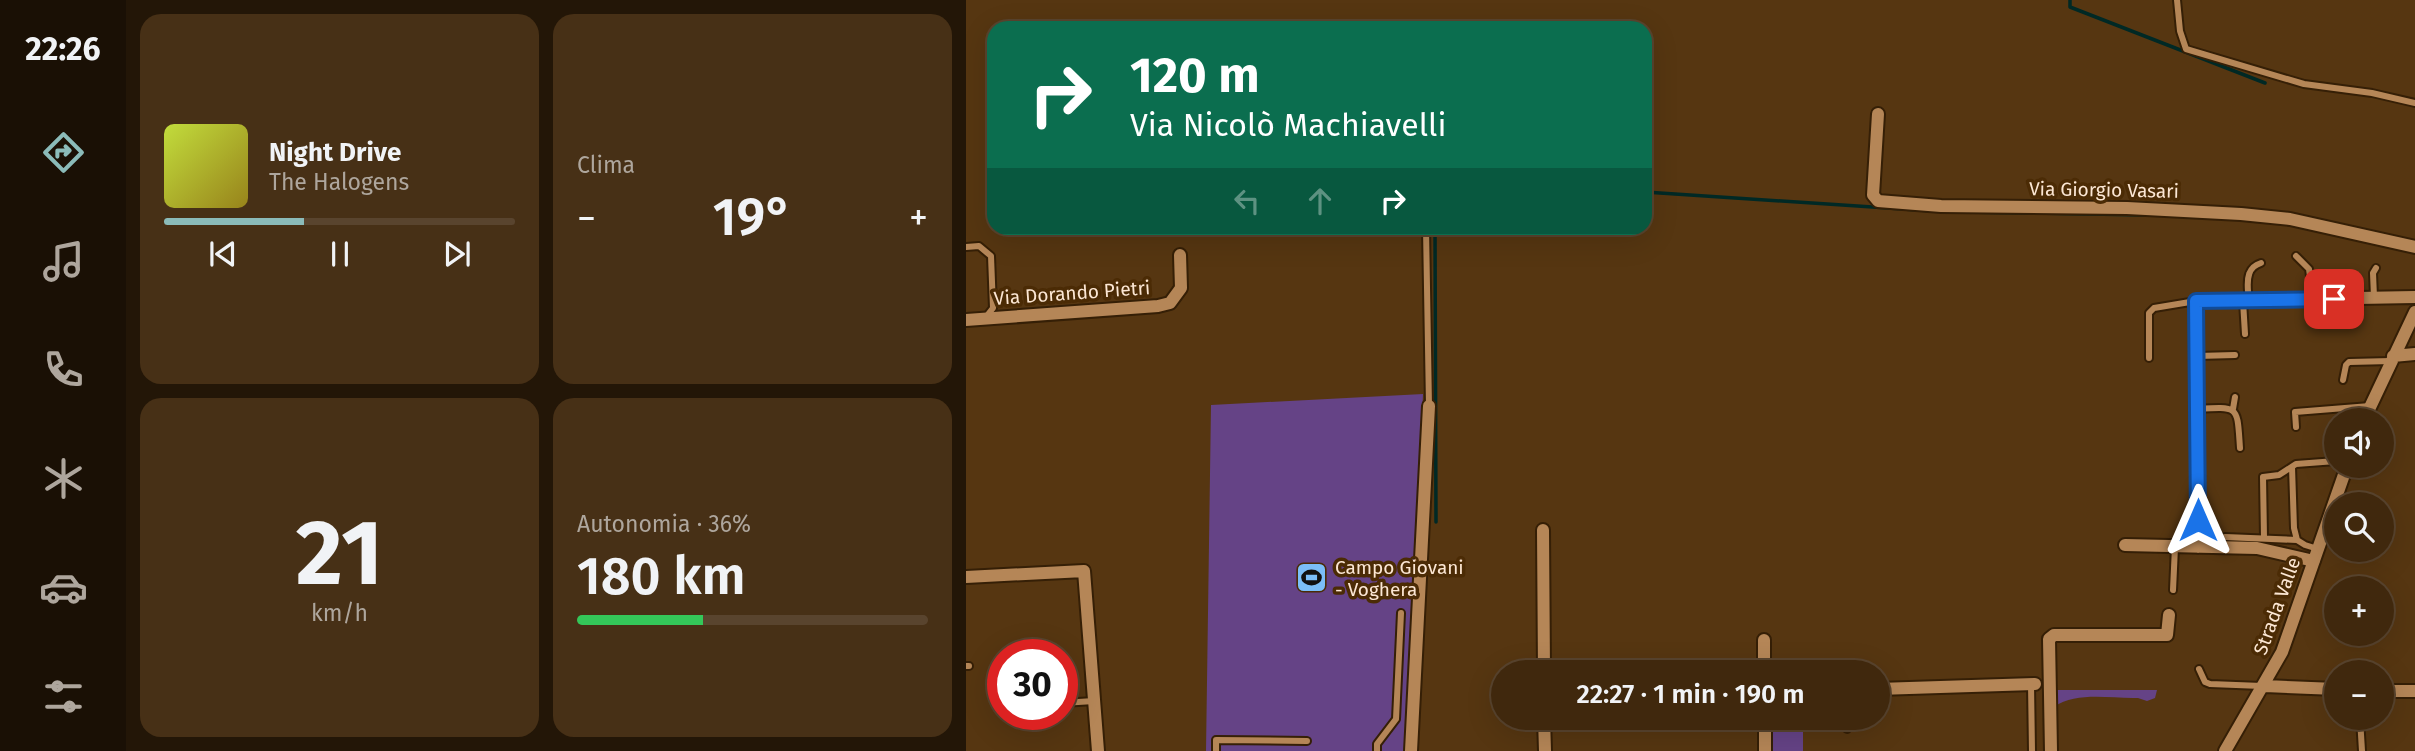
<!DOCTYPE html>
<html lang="it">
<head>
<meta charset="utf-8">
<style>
  :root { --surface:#40280d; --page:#473016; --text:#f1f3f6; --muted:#aea69d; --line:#59442e; --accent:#8bbbb9 }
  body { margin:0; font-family:"Fira Sans",sans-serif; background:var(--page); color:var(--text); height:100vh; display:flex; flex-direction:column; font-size:26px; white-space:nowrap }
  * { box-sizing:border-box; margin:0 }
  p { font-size:23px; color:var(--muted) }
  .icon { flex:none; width:38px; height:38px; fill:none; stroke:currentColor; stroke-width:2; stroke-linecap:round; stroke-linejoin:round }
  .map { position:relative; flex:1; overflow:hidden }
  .panel { display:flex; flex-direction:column; gap:14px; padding:14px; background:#231607; width:840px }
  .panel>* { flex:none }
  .hud { position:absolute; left:21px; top:21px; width:665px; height:214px; border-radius:21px; box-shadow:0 7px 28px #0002,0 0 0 2px var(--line); background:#0b6e4f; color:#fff; overflow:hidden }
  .controls { position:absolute; left:1358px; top:408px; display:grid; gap:14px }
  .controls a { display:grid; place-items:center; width:70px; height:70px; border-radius:50%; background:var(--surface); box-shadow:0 7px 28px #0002,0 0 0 2px var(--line); font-size:35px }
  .speed { position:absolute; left:21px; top:639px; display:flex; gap:14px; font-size:35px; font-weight:700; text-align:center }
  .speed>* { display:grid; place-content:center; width:91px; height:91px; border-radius:50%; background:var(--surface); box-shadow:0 7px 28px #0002,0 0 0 2px var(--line); line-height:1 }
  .speed .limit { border:10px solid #d22; background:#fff; color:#111 }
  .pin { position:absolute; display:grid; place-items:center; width:60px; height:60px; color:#fff; margin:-30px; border-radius:14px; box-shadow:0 4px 10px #0006 }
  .me { position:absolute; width:77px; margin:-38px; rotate:0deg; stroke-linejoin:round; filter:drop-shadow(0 0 5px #0008) }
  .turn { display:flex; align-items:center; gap:24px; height:147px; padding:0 28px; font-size:32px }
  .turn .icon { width:91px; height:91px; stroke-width:2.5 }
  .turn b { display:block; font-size:49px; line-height:60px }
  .lanes { display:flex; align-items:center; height:66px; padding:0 28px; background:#0003; justify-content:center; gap:35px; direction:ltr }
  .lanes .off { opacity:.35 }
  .big { font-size:52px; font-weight:600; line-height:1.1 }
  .panel .card { flex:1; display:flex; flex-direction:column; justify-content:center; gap:10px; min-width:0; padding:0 24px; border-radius:21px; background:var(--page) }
  .panel .dial { align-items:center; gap:0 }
  .dial b { font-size:91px; line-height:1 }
  .song { display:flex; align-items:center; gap:21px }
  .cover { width:84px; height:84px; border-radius:10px; background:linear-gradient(135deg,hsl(70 70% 55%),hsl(50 70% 35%)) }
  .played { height:7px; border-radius:4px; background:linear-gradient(90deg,var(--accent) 40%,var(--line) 40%) }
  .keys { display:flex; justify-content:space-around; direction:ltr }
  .heat { display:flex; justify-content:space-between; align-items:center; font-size:38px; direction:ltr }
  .charge { height:10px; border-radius:5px; background:linear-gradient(90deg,#34c759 36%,var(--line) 0) }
  .panel .tiles { flex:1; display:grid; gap:14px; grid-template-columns:repeat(2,1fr) }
  .trip { position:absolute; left:525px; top:660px; width:399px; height:70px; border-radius:35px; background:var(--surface); box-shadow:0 7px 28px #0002,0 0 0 2px var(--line); font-weight:600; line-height:70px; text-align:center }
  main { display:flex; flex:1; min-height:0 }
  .menu { display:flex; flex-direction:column; width:126px; justify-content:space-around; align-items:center; background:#1a1005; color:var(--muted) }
  .menu .icon { width:49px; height:49px }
  .menu .current { color:var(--accent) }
  .menu b { font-size:32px; color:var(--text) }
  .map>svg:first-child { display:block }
  .green { fill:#654386 }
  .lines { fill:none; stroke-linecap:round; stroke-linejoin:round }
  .stream { stroke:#002925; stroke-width:3.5 }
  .service-casing { stroke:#351f06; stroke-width:10 }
  .minor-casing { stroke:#351f06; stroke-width:16 }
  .service { stroke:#b58657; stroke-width:6 }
  .minor { stroke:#b58657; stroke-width:12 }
  .route-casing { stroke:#114b97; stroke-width:18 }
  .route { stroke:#1a73e8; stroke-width:12 }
  .labels { text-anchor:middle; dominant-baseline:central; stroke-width:7; stroke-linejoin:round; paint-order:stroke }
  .street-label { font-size:19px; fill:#fce7d4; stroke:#4b2b05 }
  .poi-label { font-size:19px; fill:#fce7d4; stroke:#4b2b05; text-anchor:start }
</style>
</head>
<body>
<main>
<nav class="menu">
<b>22:26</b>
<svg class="icon current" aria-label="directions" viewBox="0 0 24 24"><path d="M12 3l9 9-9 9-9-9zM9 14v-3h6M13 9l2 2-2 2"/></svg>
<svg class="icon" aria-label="music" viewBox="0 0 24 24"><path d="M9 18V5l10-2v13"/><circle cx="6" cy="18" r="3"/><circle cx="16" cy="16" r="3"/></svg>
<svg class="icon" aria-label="phone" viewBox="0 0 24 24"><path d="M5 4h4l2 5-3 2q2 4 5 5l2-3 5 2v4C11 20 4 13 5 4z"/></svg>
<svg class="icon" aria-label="climate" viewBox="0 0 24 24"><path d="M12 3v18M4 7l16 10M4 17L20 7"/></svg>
<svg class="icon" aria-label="car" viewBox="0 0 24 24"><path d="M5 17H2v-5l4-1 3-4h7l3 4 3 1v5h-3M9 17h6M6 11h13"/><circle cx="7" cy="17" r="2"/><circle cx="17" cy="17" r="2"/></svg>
<svg class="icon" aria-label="filters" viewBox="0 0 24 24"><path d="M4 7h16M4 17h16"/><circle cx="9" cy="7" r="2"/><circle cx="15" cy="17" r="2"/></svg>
</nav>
<section class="panel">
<div class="tiles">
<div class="card">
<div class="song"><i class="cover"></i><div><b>Night Drive</b><p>The Halogens</p></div></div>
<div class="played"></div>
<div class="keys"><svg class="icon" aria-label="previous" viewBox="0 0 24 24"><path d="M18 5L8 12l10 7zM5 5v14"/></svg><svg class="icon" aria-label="pause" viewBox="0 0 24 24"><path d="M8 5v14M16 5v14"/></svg><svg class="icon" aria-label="next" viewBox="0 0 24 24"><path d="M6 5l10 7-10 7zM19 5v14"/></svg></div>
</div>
<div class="card"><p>Clima</p>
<div class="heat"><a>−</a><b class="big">19°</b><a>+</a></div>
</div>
<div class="card dial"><b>21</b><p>km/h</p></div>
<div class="card"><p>Autonomia · 36%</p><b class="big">180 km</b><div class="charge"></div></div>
</div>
</section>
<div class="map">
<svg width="1449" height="751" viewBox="0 0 1449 751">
  <rect width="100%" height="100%" fill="#563611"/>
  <path class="green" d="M457,394L442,751H240L245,405Z
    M1087,690H1191L1189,698L1181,701L1172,698C1145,699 1111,691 1088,707Z
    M806,718H837V751H807Z"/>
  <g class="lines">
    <path class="stream" d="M1104,0V7L1299,83
      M679,192L967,211
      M999,212L1180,215
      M469,228L470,522"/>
    <defs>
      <path id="service" d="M1211,0L1214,31L1220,49L1338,84L1406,93L1449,103
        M460,228L463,406
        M0,247L13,246L25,256L27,308L20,317
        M1330,256L1343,269L1346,290
        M1282,291C1281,278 1282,267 1295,263
        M1408,297L1407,273L1410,268
        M1368,299V277
        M1277,301L1279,334
        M1231,356L1269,355
        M1183,358V313L1188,308L1230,301
        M1377,380L1380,365L1383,362L1425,361
        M1231,409C1274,406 1271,406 1274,448
        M1267,409L1269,397
        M1330,427L1329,412L1404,406
        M1326,467L1328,528L1331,540L1339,545L1352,549
        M1259,537L1331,540
        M1298,537L1297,477L1313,475L1330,464L1370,461
        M1207,590L1209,547
        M0,666H3
        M1233,669L1239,682L1244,684L1296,686
        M1065,684L1066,751
        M96,703L128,701
        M880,718L881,729
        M1394,718L1396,751
        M250,751V740L341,741
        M411,751V744L430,719L435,613"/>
      <path id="minor" d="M912,114L907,195L912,201L975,206L1161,208L1275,214L1324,219L1449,247
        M0,320L192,306L204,303L215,288L214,255
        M1427,356L1449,354
        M1398,420L1449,312
        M577,530L578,672
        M1159,545L1291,548L1348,561
        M1232,547L1230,301L1449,297
        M0,577L118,571L132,751
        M798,640V672
        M1299,686L1370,689
        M912,689L1069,684
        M1416,691H1449
        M578,718L579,751
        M799,718V751
        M445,751L463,406
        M1085,751L1083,639L1088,635H1201L1203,615
        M1259,751L1316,652L1381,466"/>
    </defs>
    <use href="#service" class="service-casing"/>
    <use href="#minor" class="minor-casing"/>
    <use href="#service" class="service"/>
    <use href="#minor" class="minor"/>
  </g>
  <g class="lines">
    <defs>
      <path id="route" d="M1232,520L1230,301L1368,299"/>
    </defs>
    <use href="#route" class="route-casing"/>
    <use href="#route" class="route"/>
  </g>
  <defs>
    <symbol id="stadium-square" viewBox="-11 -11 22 22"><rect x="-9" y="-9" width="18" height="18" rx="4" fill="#7bbef8" stroke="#4b2b05"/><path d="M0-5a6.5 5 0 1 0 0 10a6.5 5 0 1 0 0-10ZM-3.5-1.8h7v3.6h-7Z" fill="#111"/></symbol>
  </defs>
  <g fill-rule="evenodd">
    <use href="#stadium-square" x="328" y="560" width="35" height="35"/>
  </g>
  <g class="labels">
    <g class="street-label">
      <text transform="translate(1138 190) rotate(1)">Via Giorgio Vasari</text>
      <text transform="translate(106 293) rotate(-4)">Via Dorando Pietri</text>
      <text transform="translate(1311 606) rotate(-70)">Strada Valle</text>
    </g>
    <g class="poi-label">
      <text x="369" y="567">Campo Giovani<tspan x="369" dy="22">- Voghera</tspan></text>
    </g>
  </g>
</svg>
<div class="controls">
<a><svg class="icon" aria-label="sound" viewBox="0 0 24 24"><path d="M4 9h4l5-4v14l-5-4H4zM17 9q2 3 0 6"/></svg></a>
<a><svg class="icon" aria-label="search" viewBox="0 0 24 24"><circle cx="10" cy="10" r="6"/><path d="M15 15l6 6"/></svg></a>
<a>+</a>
<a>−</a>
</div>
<div class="speed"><div class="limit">30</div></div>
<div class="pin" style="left:1368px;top:299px;background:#d93025"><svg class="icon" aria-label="arrive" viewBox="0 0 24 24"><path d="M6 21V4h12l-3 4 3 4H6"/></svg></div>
<svg class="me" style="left:1232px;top:520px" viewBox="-20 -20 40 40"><path d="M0-17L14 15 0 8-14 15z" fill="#1a73e8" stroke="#fff" stroke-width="4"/></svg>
<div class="trip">22:27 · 1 min · 190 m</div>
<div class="hud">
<div class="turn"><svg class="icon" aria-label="right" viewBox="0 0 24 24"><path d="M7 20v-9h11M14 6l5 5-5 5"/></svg><div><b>120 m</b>Via Nicolò Machiavelli</div></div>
<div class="lanes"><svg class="icon off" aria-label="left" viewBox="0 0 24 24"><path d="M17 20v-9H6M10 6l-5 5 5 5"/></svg><svg class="icon off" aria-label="ahead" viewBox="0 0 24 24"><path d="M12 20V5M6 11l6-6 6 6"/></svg><svg class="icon" aria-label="right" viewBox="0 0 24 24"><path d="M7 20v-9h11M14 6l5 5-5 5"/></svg></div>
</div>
</div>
</main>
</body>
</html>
